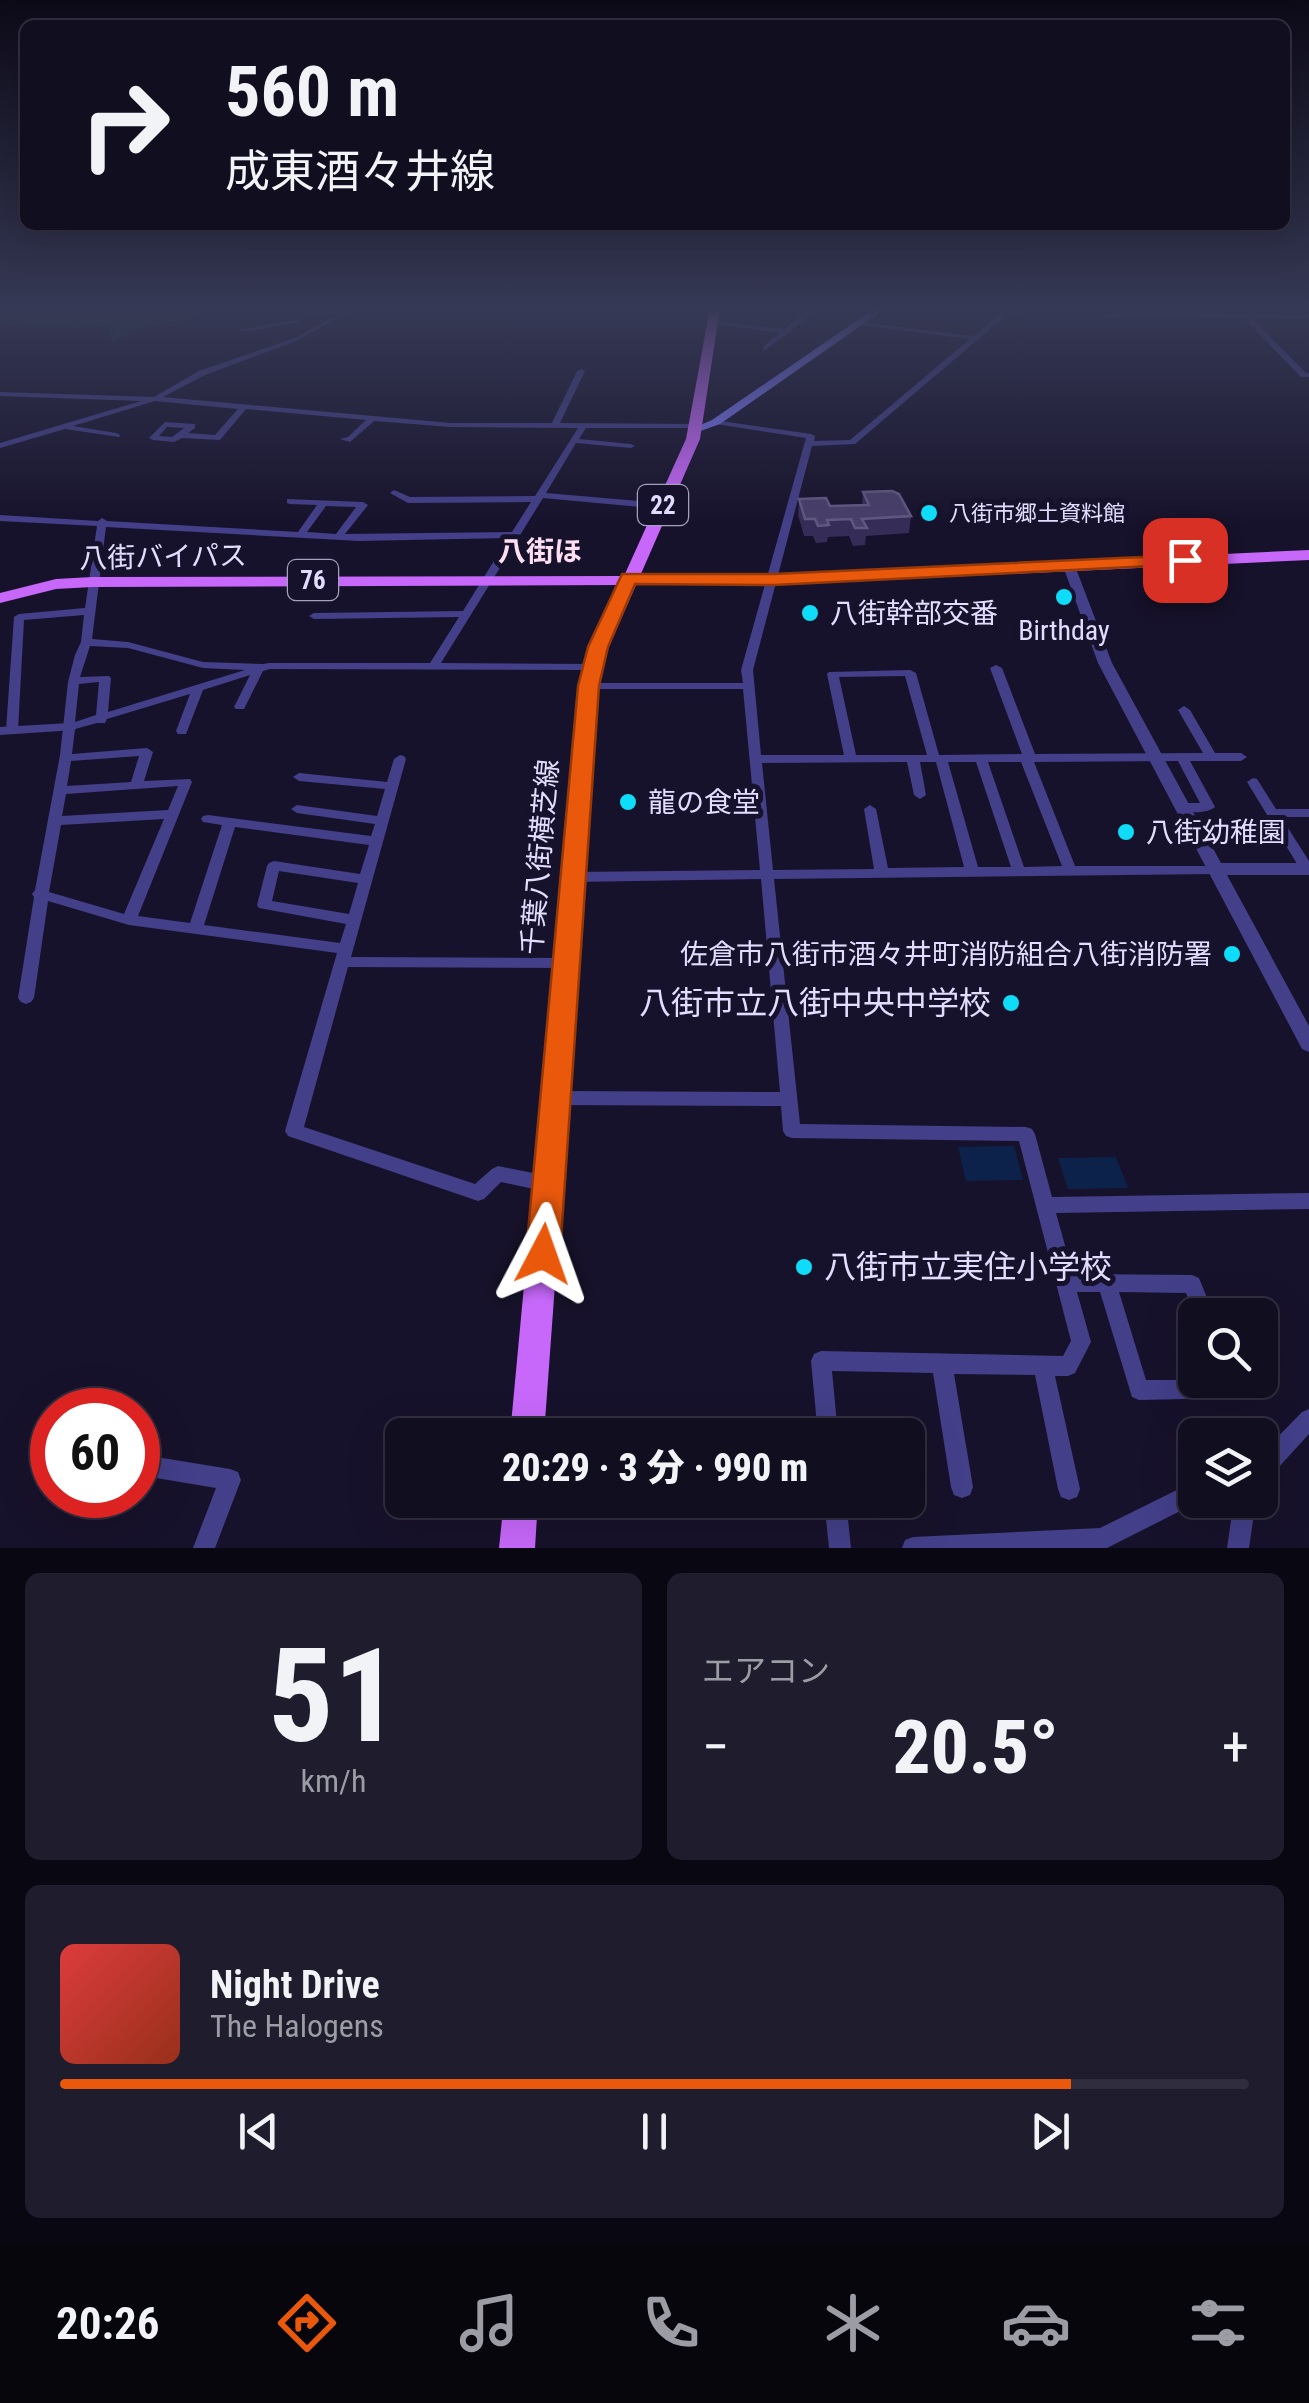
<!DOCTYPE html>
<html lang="ja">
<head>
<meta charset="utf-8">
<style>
  :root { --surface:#110e20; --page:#1e1c2d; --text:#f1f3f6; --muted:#9c9ca5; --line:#302e3e; --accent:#ea580c }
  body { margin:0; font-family:"Roboto Condensed","Noto Sans JP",sans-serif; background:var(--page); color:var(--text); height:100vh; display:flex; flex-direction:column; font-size:38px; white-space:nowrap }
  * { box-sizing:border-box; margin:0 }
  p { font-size:32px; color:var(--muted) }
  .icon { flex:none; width:55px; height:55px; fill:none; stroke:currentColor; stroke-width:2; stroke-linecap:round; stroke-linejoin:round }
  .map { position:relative; height:1548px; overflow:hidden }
  .drawer { display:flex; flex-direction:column; gap:25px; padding:25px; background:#090812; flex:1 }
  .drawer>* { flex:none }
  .hud { position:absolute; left:20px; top:20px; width:1270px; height:210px; border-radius:15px; box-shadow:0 10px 40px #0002,0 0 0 2px var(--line); background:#110e20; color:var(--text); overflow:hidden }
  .buttons { position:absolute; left:1178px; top:1298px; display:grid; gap:20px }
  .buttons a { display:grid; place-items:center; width:100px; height:100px; border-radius:15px; background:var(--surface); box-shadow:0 10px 40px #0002,0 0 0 2px var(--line); font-size:50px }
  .speed { position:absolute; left:30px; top:1388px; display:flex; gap:20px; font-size:50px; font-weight:700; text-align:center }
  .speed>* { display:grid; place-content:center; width:130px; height:130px; border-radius:50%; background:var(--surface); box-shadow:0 10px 40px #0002,0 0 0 2px var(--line); line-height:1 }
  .speed .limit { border:15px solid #d22; background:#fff; color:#111 }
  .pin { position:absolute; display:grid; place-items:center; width:85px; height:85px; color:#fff; margin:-42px; border-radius:20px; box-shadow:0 5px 15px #0006 }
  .me { position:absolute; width:110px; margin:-55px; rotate:4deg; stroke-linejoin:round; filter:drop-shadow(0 0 8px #0008) }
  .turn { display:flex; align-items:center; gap:35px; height:210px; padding:0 40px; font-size:45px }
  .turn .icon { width:130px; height:130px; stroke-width:2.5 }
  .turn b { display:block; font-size:70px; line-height:85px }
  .big { font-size:75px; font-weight:800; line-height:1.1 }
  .drawer .widget { flex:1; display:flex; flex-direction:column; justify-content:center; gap:15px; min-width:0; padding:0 35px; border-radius:15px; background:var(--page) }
  .drawer .dial { align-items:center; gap:0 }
  .dial b { font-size:130px; line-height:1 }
  .song { display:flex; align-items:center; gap:30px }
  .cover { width:120px; height:120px; border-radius:15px; background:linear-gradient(135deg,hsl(0 70% 55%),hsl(10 70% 35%)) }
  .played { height:10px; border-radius:5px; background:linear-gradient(90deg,var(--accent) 85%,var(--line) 85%) }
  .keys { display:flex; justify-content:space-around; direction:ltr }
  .heat { display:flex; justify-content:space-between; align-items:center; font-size:55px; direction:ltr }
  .drawer .tiles { flex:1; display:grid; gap:25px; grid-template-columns:1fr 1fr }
  .widget:last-child { grid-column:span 2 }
  .trip { position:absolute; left:385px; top:1418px; width:540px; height:100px; border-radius:15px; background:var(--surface); box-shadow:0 10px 40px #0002,0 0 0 2px var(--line); font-weight:800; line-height:100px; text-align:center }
  .tabs { display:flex; height:160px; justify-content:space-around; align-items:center; background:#07060d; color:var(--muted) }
  .tabs .icon { width:70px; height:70px }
  .tabs .selected { color:var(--accent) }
  .tabs b { font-size:45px; color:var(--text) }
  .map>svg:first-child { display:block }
  .green { fill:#153535 }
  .water { fill:#0d224a }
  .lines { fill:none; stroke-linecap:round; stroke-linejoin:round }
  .minor { fill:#433f89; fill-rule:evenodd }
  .tertiary { fill:#433f89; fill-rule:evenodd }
  .secondary { fill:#7d77fb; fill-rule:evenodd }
  .primary { fill:#c768fb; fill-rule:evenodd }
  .wall { fill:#362c58 }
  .building { fill:#483f6a; stroke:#605881; stroke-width:2.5 }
  .route { fill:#ea580c; stroke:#983908; stroke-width:2.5 }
  .poi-dot { fill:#0fdcf8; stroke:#17122b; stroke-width:4 }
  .labels { text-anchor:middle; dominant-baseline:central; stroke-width:10; stroke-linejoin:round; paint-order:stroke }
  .far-poi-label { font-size:22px; fill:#e2ddfe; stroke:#17122b; text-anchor:start }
  .shield { fill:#17122b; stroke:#a5a0bf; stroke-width:2.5 }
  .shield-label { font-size:25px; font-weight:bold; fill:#e2ddfe }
  .far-quarter-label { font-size:28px; font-weight:bold; fill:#fedff2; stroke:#17122b }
  .street-label { font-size:28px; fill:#e2ddfe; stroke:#17122b }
  .poi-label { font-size:28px; fill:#e2ddfe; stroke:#17122b; text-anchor:start }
  .near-poi-label { font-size:32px; fill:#e2ddfe; stroke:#17122b; text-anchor:end }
</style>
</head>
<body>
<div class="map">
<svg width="1309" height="1548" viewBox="0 0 1309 1548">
  <rect width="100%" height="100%" fill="#17122b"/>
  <path class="green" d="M0,308H204L188,319L145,327L112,341L107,326L59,328L0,324Z"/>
  <path class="water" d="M1014,1146L1023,1180L966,1181L958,1147Z
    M1116,1157L1128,1188L1068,1189L1058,1158Z"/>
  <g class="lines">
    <path class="minor" d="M347,308H355L299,340L205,375L163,397L451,423H552L577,371L581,369L585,371L560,423L699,424V428H586L579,439L631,444L635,446L631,448L576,443L546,493L662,503L667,506L662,509L543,498L441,663L591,664L597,667L591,670L270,669L263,671L244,709H236L234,707L250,675L203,690L186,734H178L176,731L190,694L107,719L105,723H97L75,729L72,754L147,748L153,752L144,781L190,779L192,782L138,916L190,923L222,825L203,822L201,819L203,816L208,815L371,836L375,824L297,813L291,809L297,805L377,816L385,789L299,781L293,777L299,773L387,782L394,759L400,755L404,756L406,759L351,957L566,958L571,959L573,963L571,967L566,968L348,967L304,1127L475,1184L492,1169L498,1166L548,1176L554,1179L557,1184L554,1189L548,1192L501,1182L484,1199L478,1201L288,1136L285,1131L337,953L129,925L48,901L34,998L31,1002L26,1004L21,1002L18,998L34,897L32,894L35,890L60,755L68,682L75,655L81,642L84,615L24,620L18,730L12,734L6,730L14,617L19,614L85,608L97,526L0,521V515L98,521L102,518L107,521L298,532L317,505L290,504L287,503V499L363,502L368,505L345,534L512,532L531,502L408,503L390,493L394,490L410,497L535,496L578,428L451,427L374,421L350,442L340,439L348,437L366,420L246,409L220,440L182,438L174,442L153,440L149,438L165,422L195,424V428L188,433L215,435L238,409L155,401L73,426L116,433L120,435L119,437L65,429L0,448V443L141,401L0,396V392L154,397L199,371L295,338L337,314L302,313L299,311L300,310H344ZM167,427L184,428L172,437L159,436ZM326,506L356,507L336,534L307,532ZM106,527L359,541L508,538L463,611L314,613L309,616L314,619L459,617L430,663H269L263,664L203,662L128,642L92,639ZM90,646L128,648L203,668L245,670L108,712L111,678L109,676L80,677ZM99,682L96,715L75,722L79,684ZM139,756L131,782L67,786L71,761ZM178,786L168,810L62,816L66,794ZM164,819L124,914L49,892L61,825ZM235,827L369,845L360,874L274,861L269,863L267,866L257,905L259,908L346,924L340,943L204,925ZM279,871L358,883L349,914L272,901Z
      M811,308H818L791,331L790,333L787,334L765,350L763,349V347L779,333L709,323L712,321L784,329Z
      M1007,308L1052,309L1049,311L1009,313L855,444L812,446L753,670L761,755H844L827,674L829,672L910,670L916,673L939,755L1022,754L990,668L996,665L1002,668L1035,754L1203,753L1178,710L1184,706L1190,710L1215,753H1241L1247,757L1241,761H1190L1215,807C1207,814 1183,814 1175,807L1181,803H1200L1178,761L1034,762L1075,866H1219L1221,869L1219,872L1214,874L774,879L800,1124L1026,1127L1032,1129L1035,1134L1052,1197L1309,1193V1209L1056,1213L1073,1274L1192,1275L1199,1278L1214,1315H1195V1317L1186,1293L1119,1292L1146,1380H1237L1240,1388L1237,1395L1230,1398L1139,1400L1132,1397L1100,1292H1077L1091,1342L1075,1373L1068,1376H1055L1080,1489L1077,1497L1069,1500L1061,1497L1058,1489L1035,1375L954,1374L973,1487L970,1495L962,1498L954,1495L951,1487L933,1373L832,1371L838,1435H818L811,1361L814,1354L821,1351L1063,1356L1071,1341L1019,1141L792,1138L786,1136L783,1131L781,1106L555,1105L549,1103L547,1098L549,1093L555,1091L780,1092L761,879L573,882L568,880L566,877L568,874L573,872L760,870L743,689H589L583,686L589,683H743L741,670L806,438L716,424H713V420L811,434L815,436L814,441L850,440L970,339L860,325L858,324V322L974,336ZM905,676L927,755H856L839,677ZM907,762L914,795L920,799L926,795L920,762H936L964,867L888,868L876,809L870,805L864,809L874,869L773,870L762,763ZM948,762H976L1011,867H978ZM988,762H1021L1062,866L1024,867Z
      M1122,308H1130L1135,311L1240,313L1243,311L1247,314L1309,315V319L1251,318L1306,373H1309V377H1301L1244,318L1134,315L1103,318L1100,316L1127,312Z
      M299,319L301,320V322L242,332L239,330Z
      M1253,778L1257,779L1276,809H1309V817H1281L1309,861V873L1302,872L1247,782Z
      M1309,1409V1434L1268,1479L1260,1482V1455L1302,1412Z
      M138,1454L230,1469L238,1472L241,1480L215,1548H193L216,1488L138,1475Z
      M1195,1481V1500H1202L1107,1548H902L905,1540L913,1537L1100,1528Z
      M824,1500H846L851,1548H829Z
      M1234,1500H1256L1249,1548H1227Z"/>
    <path class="tertiary" d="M1069,562L1075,566L1112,663L1221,863H1309V875H1227L1309,1026V1052L1302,1049L1098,663L1063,566Z
      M70,723L77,727L75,730L0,735V727Z"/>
    <path class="secondary" d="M875,308H886L720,424L695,433L689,430L712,420Z"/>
    <path class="primary" d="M710,308H720L700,439L640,576L774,575L1309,550V560L774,585H636L600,667L544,1435H510L582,667L619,585L92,587L56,589L0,603V593L56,579L92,577L624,576L686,439Z
      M504,1500H538L535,1548H499Z"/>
  </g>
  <path class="wall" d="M863,492L911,516L909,533L866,536L865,545L853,546L849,536L828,537L827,542L816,543L813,536H804L798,515L799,499L830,506L862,505Z"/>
  <path class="building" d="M892,491L899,494L911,516L862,519L867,528H855L851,519L827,520L829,525L818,526L815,519H805L799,499L826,498L830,506L869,505L863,492Z"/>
  <linearGradient id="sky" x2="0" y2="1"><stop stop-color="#0d0a18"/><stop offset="0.59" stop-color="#363955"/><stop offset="1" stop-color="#363955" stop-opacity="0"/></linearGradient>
  <rect width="1309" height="525" fill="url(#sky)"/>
  <path class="route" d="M1185,555L1194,560L1191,564L774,585L635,584L608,647L599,686L560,1254L555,1265L543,1270L531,1265L526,1254L578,686L588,647L622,574H774Z"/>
  <g class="poi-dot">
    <circle cx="929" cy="513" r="10"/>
    <circle cx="1064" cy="597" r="10"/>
    <circle cx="810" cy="613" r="10"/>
    <circle cx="628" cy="802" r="10"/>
    <circle cx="1126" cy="832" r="10"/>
    <circle cx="1232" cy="954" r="10"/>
    <circle cx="1011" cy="1003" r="10"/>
    <circle cx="804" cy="1267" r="10"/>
  </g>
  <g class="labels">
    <g class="far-poi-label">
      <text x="949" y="513">八街市郷土資料館</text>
    </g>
    <g class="shield">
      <rect x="638" y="485" width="50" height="40" rx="8"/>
      <rect x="288" y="560" width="50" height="40" rx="8"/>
    </g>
    <g class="shield-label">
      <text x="663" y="505">22</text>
      <text x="313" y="580">76</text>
    </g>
    <g class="far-quarter-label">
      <text x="540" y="551">八街ほ</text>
    </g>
    <g class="street-label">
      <text transform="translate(163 557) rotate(-1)">八街バイパス</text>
      <text transform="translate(540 857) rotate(-85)">千葉八街横芝線</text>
    </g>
    <g class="poi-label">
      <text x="830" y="613">八街幹部交番</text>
      <text x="1064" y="630" text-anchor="middle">Birthday</text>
      <text x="648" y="802">龍の食堂</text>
      <text x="1146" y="832">八街幼稚園</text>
      <text x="1212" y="954" text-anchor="end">佐倉市八街市酒々井町消防組合八街消防署</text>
    </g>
    <g class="near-poi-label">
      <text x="991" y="1003">八街市立八街中央中学校</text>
      <text x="824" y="1267" text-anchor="start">八街市立実住小学校</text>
    </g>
  </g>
</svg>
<div class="buttons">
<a><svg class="icon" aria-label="search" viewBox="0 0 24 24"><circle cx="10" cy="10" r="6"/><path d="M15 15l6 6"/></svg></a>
<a><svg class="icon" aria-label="layers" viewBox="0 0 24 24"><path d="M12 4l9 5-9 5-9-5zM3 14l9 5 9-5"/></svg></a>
</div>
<div class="speed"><div class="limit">60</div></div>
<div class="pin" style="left:1185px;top:560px;background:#d93025"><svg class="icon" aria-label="arrive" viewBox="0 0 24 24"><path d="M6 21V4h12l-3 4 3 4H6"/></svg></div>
<svg class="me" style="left:543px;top:1254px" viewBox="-20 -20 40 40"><path d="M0-17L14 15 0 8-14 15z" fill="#ea580c" stroke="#fff" stroke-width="4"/></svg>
<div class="trip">20:29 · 3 分 · 990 m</div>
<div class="hud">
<div class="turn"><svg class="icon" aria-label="right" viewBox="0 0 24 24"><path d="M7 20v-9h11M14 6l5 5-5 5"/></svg><div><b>560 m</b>成東酒々井線</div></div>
</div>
</div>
<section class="drawer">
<div class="tiles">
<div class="widget dial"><b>51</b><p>km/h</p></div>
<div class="widget"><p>エアコン</p>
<div class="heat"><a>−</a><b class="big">20.5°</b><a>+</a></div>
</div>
<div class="widget">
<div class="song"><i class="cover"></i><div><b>Night Drive</b><p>The Halogens</p></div></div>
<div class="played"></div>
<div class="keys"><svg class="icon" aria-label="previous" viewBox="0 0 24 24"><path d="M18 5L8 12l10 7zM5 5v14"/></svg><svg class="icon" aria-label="pause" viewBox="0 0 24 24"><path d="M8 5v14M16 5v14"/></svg><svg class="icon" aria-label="next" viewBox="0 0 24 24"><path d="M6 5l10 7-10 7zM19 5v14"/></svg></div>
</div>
</div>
</section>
<nav class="tabs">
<b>20:26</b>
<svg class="icon selected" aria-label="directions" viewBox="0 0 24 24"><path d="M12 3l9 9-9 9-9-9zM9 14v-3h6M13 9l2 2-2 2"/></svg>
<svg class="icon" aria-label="music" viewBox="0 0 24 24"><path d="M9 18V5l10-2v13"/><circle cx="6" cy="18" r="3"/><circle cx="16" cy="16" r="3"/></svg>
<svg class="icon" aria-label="phone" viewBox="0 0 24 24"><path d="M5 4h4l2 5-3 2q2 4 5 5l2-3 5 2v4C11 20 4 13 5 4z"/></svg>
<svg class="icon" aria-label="climate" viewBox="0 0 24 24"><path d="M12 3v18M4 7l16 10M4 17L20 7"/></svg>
<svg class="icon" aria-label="car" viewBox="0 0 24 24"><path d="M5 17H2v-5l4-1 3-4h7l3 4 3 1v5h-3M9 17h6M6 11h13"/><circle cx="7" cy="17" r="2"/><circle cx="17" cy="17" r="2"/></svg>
<svg class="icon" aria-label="filters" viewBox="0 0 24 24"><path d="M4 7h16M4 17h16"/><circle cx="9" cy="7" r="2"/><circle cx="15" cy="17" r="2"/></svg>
</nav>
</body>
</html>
